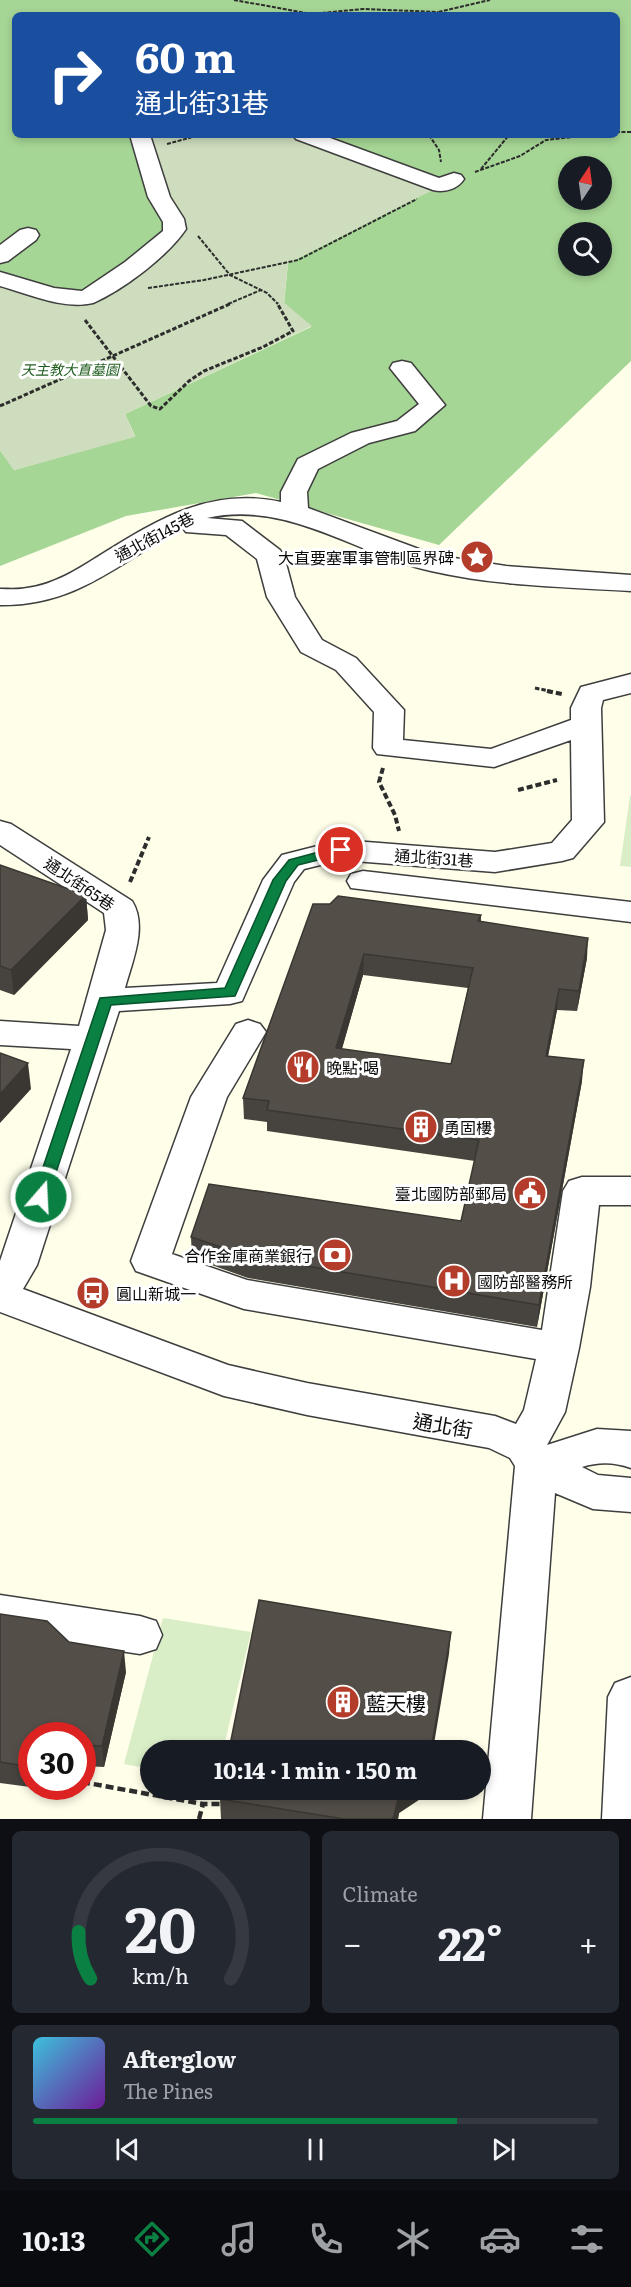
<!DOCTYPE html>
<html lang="en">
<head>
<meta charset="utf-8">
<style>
  :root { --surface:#171b24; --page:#242831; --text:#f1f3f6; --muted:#9ea1a6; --line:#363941; --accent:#0b8043 }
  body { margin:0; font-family:Literata,"Noto Sans TC",serif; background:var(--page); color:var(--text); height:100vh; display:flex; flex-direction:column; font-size:22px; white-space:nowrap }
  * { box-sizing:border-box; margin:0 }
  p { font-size:20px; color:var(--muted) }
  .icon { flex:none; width:33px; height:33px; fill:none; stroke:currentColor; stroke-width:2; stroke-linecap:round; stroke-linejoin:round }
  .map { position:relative; height:1819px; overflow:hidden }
  .side { display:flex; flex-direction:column; gap:12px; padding:12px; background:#0d0f14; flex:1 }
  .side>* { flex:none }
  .top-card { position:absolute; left:12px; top:12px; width:608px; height:126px; border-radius:9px; box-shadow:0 3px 9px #0003; background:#1a4fa0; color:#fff; overflow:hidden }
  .needle { width:39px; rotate:13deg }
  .tools { position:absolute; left:558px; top:156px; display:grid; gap:12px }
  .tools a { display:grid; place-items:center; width:54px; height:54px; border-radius:50%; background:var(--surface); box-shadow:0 3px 9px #0003; font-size:30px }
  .speed { position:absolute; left:18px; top:1722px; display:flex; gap:12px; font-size:30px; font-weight:700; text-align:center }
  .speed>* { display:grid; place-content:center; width:78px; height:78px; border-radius:50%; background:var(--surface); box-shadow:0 3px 9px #0003; line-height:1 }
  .speed .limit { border:9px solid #d22; background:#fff; color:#111 }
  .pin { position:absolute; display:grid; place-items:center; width:51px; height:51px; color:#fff; margin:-26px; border:3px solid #fff; border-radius:50%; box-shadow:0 2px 6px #0007 }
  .me { position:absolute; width:66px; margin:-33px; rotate:19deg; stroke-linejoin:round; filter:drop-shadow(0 0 4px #0008) }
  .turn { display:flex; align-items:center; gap:21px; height:126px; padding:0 24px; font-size:27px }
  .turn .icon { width:78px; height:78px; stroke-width:2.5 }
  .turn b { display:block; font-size:42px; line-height:51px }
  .big { font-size:45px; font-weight:700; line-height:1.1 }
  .side .widget { flex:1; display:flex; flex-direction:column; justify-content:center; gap:9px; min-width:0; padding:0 21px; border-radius:9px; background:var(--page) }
  .side .dial { align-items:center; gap:0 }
  .dial svg { height:156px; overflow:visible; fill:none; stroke:var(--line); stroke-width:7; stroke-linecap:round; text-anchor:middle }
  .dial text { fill:var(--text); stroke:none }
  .song { display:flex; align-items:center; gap:18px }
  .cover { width:72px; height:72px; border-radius:9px; background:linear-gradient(135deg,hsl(190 70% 55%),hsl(280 70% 35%)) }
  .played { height:6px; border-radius:3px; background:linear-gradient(90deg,var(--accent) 75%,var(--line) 75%) }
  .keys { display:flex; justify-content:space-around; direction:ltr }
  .heat { display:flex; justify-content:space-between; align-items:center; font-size:33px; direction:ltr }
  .side .tiles { flex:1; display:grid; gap:12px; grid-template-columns:1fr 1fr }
  .widget:last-child { grid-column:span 2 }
  .trip { position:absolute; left:140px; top:1740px; width:351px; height:60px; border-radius:30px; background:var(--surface); box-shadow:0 3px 9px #0003; font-weight:700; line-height:60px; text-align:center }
  .menu { display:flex; height:96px; justify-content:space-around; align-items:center; background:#090b0e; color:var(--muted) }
  .menu .icon { width:42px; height:42px }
  .menu .current { color:var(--accent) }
  .menu b { font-size:27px; color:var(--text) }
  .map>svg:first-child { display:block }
  .forest { fill:#a6d695; fill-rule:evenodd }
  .cemetery { fill:#cdddbd }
  .pitch { fill:#d9edc7 }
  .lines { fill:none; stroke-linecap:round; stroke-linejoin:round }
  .minor-casing { stroke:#3e3e3e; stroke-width:3 }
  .path-far3 { stroke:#2d2d2d; stroke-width:2; stroke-dasharray:4 1.5; stroke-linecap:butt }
  .path-far2 { stroke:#2d2d2d; stroke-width:3; stroke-dasharray:4.5 2; stroke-linecap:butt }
  .path-far1 { stroke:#2d2d2d; stroke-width:4; stroke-dasharray:6 3; stroke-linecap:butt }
  .path { stroke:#2d2d2d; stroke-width:4.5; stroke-dasharray:8 4; stroke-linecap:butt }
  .minor { fill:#fff; fill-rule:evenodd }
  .wall { fill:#47433e; fill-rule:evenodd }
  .shaded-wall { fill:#3a3732 }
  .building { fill:#534e48; stroke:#3a3732; stroke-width:1.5; fill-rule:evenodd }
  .route { fill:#0b8043; stroke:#07532c; stroke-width:1.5 }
  .labels { text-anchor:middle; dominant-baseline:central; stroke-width:6; stroke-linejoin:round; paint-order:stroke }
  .far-park-label { font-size:14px; font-style:italic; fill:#205e1f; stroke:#fff }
  .street-label { font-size:16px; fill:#0b0b0b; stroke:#fff }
  .poi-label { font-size:16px; fill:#0b0b0b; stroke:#fff; text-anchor:start }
  .near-street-label { font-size:20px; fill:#0b0b0b; stroke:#fff }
  .near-poi-label { font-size:20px; fill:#0b0b0b; stroke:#fff; text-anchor:start }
</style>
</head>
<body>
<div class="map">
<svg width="631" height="1819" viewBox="0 0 631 1819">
  <rect width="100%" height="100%" fill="#fefee9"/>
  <path class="forest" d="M0,0H631V361L439,545L256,493L126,516L0,566V450L14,470L135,436L125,414L311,327L284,303L288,263L434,189L294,135H616V15H15V135H150L183,225L105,295L0,283ZM568,166H602V200H568ZM568,232H602V266H568Z"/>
  <path class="cemetery" d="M150,135H294L435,189L288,263L284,303L312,326L125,414L135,437L14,470L0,450V283L93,300L171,245L164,187Z"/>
  <path class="pitch" d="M630,796H631V867L620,866Z
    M163,1618L251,1632L223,1750H150V1769L124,1764Z"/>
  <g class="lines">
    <defs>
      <path id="minor" d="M130,135H150L170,197L184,219L186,229C168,256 123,290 93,303C63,310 29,294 0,286V272L54,288L82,291L125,262L163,231V222L148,197Z
        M293,135H322L439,178L454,173L461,175L464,179C458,189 444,193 433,190L296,139Z
        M28,228L36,230L39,235L36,240L8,261L0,263V245L20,230Z
        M402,361L411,363L445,405L415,431L369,443L318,469L307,492L308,508L435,555L506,566L631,575V591C564,587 496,586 431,571C355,554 289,500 207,518L242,521L280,550L284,556L295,597L322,640L356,658L404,710L403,740L491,749L571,720V708L581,687L631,674V693L603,700L601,708L604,822L573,858L562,861L495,872L341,860L304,869L294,882L242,1001L230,1004L119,1011L37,1265L23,1289L228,1365L307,1383L495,1416L516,1424L524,1410L536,1359L244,1309L136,1271L131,1261L191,1097L236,1024L248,1020L260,1024L266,1032L227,1097L172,1254L247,1280L542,1330L563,1191L569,1181L582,1177H631V1205H599L590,1287L579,1348L565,1412L547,1445L597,1429L631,1431V1468C613,1462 599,1462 582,1467L598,1475L631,1478V1512L593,1509L555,1493L531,1819H483L515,1466L510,1458L489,1448L307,1415L224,1396L0,1312V1261L71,1049L0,1045V1021L79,1026L106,930L104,913L0,845V821L11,824L132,901C148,926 132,962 125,988L217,983L263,880L282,855L341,840L495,852L552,843L572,820L571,740L494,767L377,754L373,748L374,712L336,670L301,652L267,597L257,559L226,535L186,532L183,528C119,562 78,606 0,605V589C9,589 19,590 27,588C54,585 80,568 102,554C160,518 211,487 281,502V492L298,459L351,433L397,421L419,404L390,368L393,363Z
        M363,871L631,902V922L351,888L347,881L351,874Z
        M0,1595L140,1616L156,1621L162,1635L156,1649L140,1654L0,1633Z
        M631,1677V1819H602L608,1697L615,1683Z"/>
    </defs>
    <use href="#minor" class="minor-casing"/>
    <path class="path-far3" d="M234,0L312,14
      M311,14L363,9L438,12
      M434,15L438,12L490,0
      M616,132H631
      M429,135L439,150L441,162
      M167,144L200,135
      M481,169L509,135
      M475,172L520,156L546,140L590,135
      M198,236L230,275L267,293L278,304
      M148,288L204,280L298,260L417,199
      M228,304L261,290"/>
    <path class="path-far2" d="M85,320L151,406L160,409L189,381L204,371L263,347L293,331L277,303
      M0,406L232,303
      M535,688L554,692"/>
    <path class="path-far1" d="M547,691L562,694
      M383,768L379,782L395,815L399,831
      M518,790L557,780
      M130,882L149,837"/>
    <path class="path" d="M82,1782L203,1804
      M199,1819L203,1804H223"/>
    <use href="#minor" class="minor"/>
  </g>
  <path class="wall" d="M0,865L86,895L88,920L14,995L0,990Z
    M313,904L481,915V921L587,958L577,1011L557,1010L548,1056L582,1081L537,1327L248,1278L192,1258L191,1237L461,1221L475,1161L267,1131V1122L244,1119L243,1098ZM363,975L468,988L451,1064L342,1049Z
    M0,1614L69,1642L126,1672L104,1767L82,1766V1736H32V1786H68V1792L0,1783Z
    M222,1790H427L426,1795L399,1813L398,1819H221L220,1799Z"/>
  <path class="shaded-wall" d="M86,895L88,920L14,995L11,970Z
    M588,938L587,958L577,1011L579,991Z
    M364,954L363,975L336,1069V1048Z
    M559,989L557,1010L544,1077L546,1056Z
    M584,1060L582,1081L537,1327L539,1305Z
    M28,1063L31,1089L0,1123V1094Z
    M451,1632L449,1654L433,1750H431Z
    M124,1651L126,1672L104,1767L102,1746Z
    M404,1790H427L426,1795L399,1813L398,1819H393L400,1792Z"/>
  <path class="building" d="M0,865L86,895L11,970L0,966Z
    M338,896L481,915L478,921L588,938L579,991L559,989L546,1056L584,1060L539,1305L247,1256L191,1237L209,1184L461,1221L479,1140L267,1110L269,1101L243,1098L313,904H330ZM364,954L473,968L451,1064L336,1048Z
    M0,1053L28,1063L0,1094Z
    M259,1600L451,1632L431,1750H229Z
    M0,1614L47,1621L69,1642L124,1651L102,1746L82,1745V1736H32V1767L0,1762Z
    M222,1790H404L400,1792L393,1819H344L220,1799Z"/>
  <path class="route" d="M341,846L346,847L348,850L346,853L298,865L286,881L235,996L111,1005L48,1197L46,1201H35L33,1197L100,998L225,988L273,880L289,860Z"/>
  <defs>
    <symbol id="sight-disc" viewBox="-11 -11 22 22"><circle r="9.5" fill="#b33d2a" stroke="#fff"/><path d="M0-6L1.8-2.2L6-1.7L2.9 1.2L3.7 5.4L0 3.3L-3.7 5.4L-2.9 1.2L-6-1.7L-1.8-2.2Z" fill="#fff"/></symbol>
    <symbol id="restaurant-disc" viewBox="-11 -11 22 22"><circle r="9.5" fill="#b33d2a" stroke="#fff"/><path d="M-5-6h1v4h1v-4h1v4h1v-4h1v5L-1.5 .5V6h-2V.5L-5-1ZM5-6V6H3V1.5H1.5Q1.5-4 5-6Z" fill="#fff"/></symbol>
    <symbol id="building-disc" viewBox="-11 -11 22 22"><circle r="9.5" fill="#b33d2a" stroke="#fff"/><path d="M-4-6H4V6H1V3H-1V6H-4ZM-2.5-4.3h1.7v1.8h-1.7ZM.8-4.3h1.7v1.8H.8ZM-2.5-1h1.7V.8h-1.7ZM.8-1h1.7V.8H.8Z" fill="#fff"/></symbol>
    <symbol id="civic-disc" viewBox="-11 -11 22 22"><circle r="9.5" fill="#b33d2a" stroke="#fff"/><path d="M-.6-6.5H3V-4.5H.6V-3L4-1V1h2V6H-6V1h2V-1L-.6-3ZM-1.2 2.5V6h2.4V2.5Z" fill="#fff"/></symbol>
    <symbol id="bank-disc" viewBox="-11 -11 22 22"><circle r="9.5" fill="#b33d2a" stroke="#fff"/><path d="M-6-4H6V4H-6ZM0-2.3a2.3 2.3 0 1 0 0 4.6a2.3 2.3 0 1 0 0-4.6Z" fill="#fff"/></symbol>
    <symbol id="hospital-disc" viewBox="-11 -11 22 22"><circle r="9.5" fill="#b33d2a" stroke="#fff"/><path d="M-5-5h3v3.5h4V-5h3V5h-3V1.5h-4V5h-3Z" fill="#fff"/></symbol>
    <symbol id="bus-disc" viewBox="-11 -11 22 22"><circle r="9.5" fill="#b33d2a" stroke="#fff"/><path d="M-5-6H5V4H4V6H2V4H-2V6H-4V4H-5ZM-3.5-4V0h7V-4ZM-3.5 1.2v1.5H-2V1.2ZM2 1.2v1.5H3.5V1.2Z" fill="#fff"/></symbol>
  </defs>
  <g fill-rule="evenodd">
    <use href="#sight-disc" x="458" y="538" width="38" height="38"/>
    <use href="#restaurant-disc" x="284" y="1048" width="38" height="38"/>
    <use href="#building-disc" x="402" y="1108" width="38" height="38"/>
    <use href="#civic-disc" x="511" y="1174" width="38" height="38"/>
    <use href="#bank-disc" x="316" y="1236" width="38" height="38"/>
    <use href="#hospital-disc" x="435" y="1262" width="38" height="38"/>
    <use href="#bus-disc" x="74" y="1274" width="38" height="38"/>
    <use href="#building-disc" x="324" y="1683" width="38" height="38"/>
  </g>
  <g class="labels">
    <g class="far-park-label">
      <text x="70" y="369">天主教大直墓園</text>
    </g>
    <g class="street-label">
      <text transform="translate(154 536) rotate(-28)">通北街145巷</text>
      <text transform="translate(434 857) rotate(4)">通北街31巷</text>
      <text transform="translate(80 883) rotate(34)">通北街65巷</text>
    </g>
    <g class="poi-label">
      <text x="454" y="557" text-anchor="end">大直要塞軍事管制區界碑</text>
      <text x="326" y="1067">晚點·喝</text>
      <text x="444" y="1127">勇固樓</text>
      <text x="507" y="1193" text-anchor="end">臺北國防部郵局</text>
      <text x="312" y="1255" text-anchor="end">合作金庫商業銀行</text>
      <text x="477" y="1281">國防部醫務所</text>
      <text x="116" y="1293">圓山新城一</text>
    </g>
    <g class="near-street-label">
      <text transform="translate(443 1424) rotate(10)">通北街</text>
    </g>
    <g class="near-poi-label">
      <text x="366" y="1702">藍天樓</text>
    </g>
  </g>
</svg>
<div class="tools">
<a><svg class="needle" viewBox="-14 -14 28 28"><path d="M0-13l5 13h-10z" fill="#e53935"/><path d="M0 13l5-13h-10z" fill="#9ea1a6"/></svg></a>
<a><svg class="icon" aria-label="search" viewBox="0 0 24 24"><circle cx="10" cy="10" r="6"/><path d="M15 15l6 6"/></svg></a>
</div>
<div class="speed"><div class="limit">30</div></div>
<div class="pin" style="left:341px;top:850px;background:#d93025"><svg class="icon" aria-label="arrive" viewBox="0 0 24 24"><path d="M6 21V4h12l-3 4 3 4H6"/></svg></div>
<svg class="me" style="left:41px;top:1197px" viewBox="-20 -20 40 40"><circle r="17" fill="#0b8043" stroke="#fff" stroke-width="3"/><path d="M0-11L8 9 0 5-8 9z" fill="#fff"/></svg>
<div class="trip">10:14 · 1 min · 150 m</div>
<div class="top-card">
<div class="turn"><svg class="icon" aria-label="right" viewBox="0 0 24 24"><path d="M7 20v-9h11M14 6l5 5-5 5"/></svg><div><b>60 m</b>通北街31巷</div></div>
</div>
</div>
<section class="side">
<div class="tiles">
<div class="widget dial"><svg viewBox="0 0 100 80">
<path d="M14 69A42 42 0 1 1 86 69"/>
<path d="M14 69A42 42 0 0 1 8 45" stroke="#0b8043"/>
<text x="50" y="56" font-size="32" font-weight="700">20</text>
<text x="50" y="72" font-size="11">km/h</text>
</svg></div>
<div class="widget"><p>Climate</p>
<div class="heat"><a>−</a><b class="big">22°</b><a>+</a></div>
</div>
<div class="widget">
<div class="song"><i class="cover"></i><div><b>Afterglow</b><p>The Pines</p></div></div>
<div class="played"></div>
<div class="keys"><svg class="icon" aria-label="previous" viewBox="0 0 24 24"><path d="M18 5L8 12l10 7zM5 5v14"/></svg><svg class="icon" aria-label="pause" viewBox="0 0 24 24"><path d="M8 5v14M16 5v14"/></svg><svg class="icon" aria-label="next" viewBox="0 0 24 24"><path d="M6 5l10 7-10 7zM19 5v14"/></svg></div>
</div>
</div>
</section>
<nav class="menu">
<b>10:13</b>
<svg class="icon current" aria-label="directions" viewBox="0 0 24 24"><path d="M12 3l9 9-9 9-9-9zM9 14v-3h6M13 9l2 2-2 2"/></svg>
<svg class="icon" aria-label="music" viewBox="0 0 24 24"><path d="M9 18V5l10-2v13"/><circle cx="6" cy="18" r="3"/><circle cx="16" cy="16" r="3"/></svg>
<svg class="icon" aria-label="phone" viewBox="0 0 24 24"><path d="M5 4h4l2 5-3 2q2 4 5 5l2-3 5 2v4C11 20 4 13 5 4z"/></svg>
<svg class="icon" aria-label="climate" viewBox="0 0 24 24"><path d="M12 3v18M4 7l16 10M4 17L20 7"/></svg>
<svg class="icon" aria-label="car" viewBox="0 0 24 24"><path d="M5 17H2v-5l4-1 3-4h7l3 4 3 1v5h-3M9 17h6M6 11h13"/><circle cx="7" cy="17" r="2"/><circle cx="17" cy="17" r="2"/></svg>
<svg class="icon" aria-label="filters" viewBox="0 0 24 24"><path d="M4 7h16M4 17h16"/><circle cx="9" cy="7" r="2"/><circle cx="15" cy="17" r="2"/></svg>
</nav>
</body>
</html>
